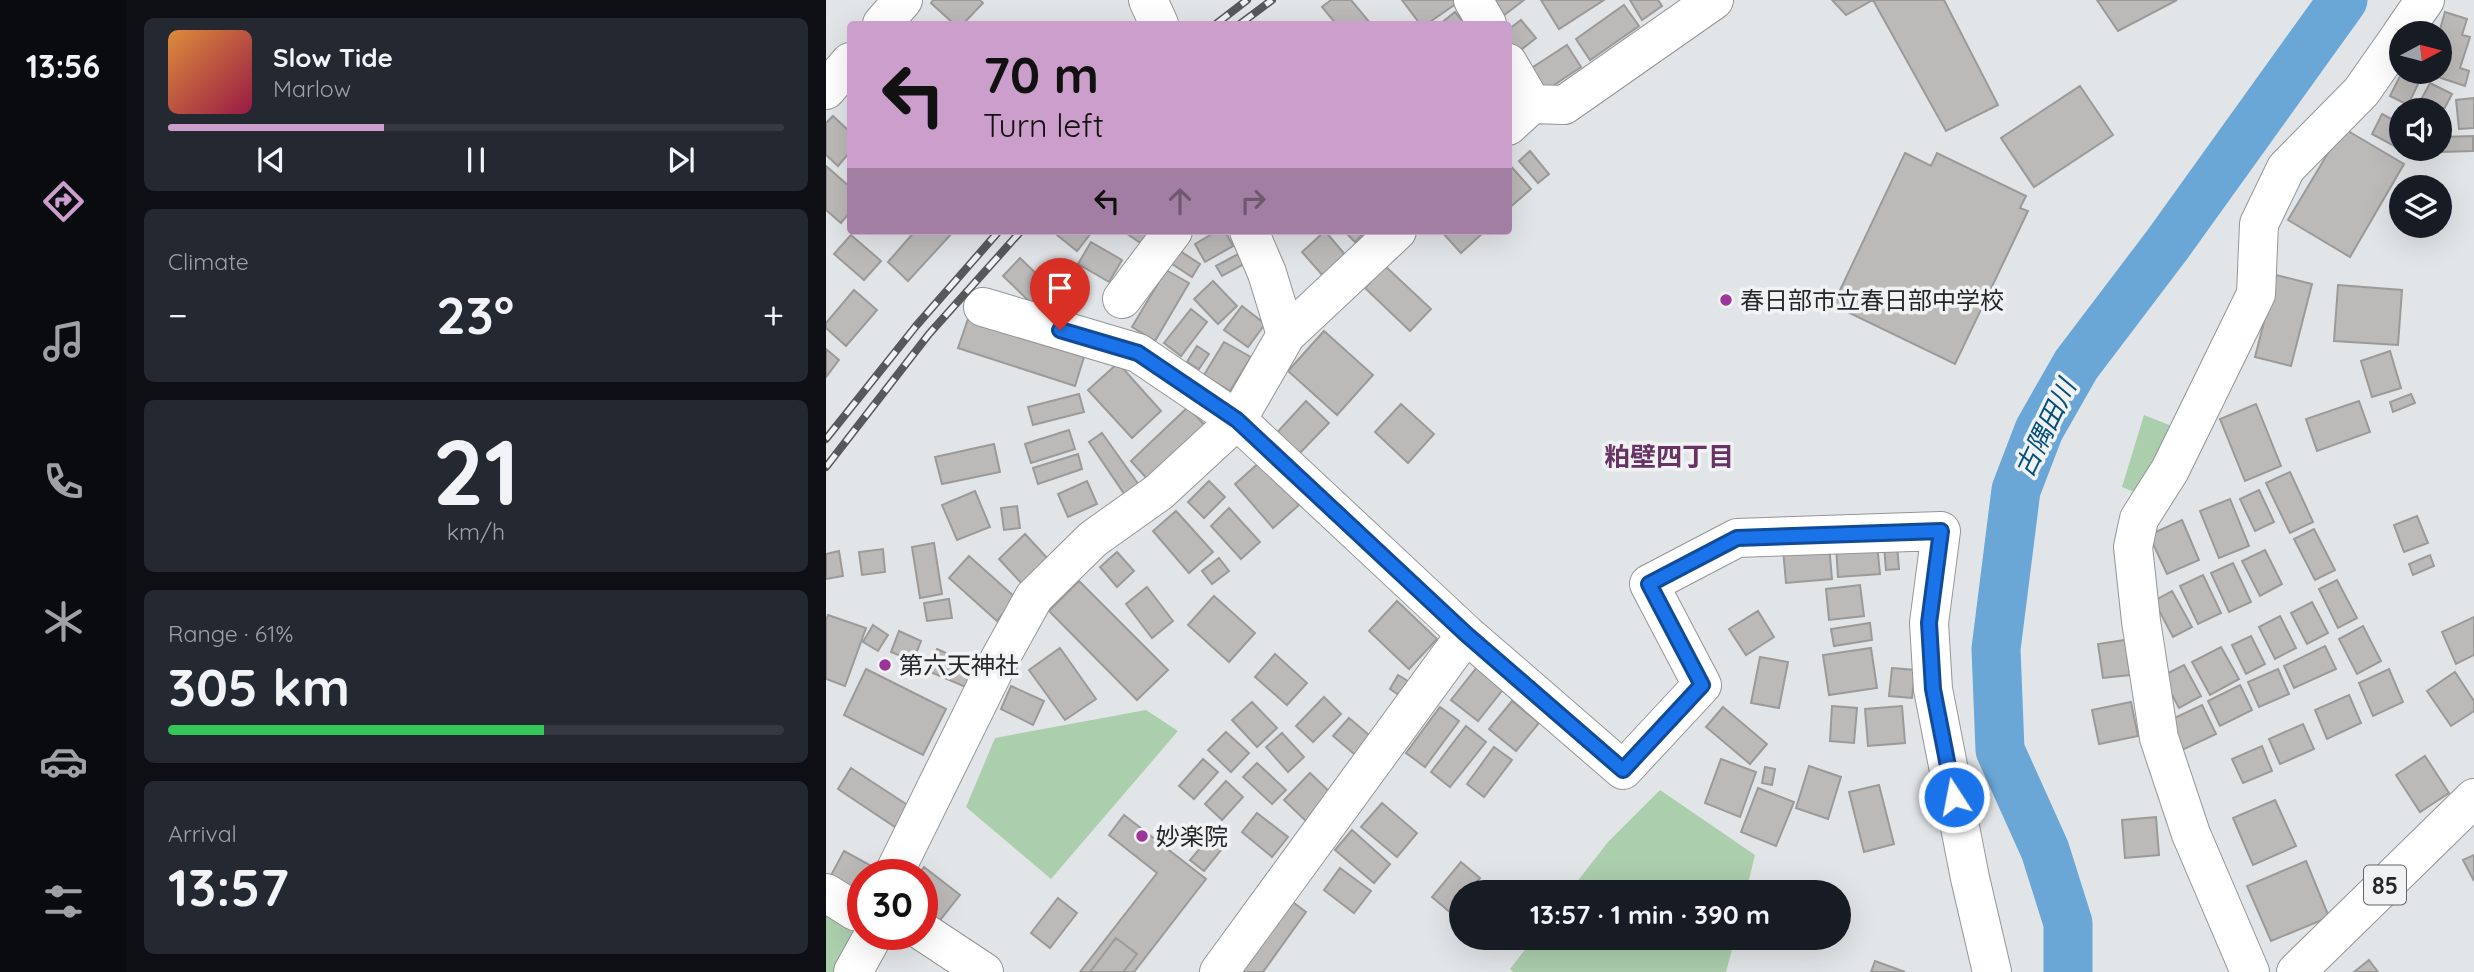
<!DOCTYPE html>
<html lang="en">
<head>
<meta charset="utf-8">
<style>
  :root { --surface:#171b24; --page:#242831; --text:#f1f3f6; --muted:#9ea1a6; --line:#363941; --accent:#cb9ecc }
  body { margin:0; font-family:Quicksand,"Noto Sans JP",sans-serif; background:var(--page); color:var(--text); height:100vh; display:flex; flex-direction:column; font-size:26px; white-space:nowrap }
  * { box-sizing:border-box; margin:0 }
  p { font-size:23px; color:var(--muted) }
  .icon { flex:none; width:38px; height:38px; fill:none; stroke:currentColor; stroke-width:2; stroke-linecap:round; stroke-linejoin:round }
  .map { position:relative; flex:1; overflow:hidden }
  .panel { display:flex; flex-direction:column; gap:18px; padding:18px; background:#0d0f14; width:700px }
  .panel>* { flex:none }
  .banner { position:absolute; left:21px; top:21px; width:665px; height:214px; border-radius:7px; box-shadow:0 7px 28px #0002; background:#cb9ecc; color:#111; overflow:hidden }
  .needle { width:46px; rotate:83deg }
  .tools { position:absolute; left:1563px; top:21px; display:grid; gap:14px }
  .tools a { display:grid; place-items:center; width:63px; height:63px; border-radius:50%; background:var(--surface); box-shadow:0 7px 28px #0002; font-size:35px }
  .speed { position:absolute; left:21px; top:859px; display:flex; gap:14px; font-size:35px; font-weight:700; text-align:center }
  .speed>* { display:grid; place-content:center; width:91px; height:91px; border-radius:50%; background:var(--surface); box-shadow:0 7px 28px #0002; line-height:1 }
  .speed .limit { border:10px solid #d22; background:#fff; color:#111 }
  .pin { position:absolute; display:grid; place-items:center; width:60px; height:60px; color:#fff; margin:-72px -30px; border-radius:50% 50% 50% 0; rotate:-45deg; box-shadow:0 0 7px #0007 }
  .pin .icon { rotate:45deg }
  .me { position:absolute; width:77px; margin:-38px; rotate:349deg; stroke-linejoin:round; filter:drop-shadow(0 0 5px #0008) }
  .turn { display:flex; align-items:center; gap:24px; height:147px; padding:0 21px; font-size:32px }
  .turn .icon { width:91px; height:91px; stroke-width:2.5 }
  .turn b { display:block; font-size:49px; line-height:60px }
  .lanes { display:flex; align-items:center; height:66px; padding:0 21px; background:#0003; justify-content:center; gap:35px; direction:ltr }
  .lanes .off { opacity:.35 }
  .big { font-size:52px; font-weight:700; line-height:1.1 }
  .panel .tile { flex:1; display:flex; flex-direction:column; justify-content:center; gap:10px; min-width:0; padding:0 24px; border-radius:10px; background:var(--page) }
  .panel .dial { align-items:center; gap:0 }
  .dial b { font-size:91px; line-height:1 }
  .song { display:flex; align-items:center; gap:21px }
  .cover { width:84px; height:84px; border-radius:10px; background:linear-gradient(135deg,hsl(30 70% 55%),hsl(340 70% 35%)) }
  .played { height:7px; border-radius:4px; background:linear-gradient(90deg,var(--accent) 35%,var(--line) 35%) }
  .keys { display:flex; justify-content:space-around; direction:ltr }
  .heat { display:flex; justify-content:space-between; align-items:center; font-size:38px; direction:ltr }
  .charge { height:10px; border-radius:5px; background:linear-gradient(90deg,#34c759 61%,var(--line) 0) }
  .trip { position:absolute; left:623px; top:880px; width:402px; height:70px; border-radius:35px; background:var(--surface); box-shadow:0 7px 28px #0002; font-weight:700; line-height:70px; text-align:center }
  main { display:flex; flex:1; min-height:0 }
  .tab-bar { display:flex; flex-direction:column; width:126px; justify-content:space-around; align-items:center; background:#090b0e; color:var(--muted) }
  .tab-bar .icon { width:49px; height:49px }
  .tab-bar .active { color:var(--accent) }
  .tab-bar b { font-size:32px; color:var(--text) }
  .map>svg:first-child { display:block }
  .green { fill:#abcead }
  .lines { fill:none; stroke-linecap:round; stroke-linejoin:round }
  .river { stroke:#6aa6d6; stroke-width:49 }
  .building { fill:#bcbab8; stroke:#9c9a98; stroke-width:2 }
  .minor-casing { stroke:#939597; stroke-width:40 }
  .major-casing { stroke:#939597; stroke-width:40 }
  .minor { stroke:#fff; stroke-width:38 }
  .major { stroke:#fff; stroke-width:38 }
  .rail-casing { stroke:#565859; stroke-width:8 }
  .rail { stroke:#f0f2f4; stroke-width:5; stroke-dasharray:16; stroke-linecap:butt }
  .route-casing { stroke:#114b97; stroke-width:18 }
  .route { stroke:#1a73e8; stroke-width:12 }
  .poi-dot { fill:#9c3599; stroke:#f0f2f4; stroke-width:2.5 }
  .labels { text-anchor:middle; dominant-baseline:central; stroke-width:7; stroke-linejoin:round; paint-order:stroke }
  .shield { fill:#f0f2f4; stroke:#636465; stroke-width:2 }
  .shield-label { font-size:23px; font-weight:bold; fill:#262728 }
  .poi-label { font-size:24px; fill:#262728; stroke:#f0f2f4; text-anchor:start }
  .water-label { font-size:26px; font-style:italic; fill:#034f7c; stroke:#f0f2f4 }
  .neighbourhood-label { font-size:26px; font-weight:bold; fill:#663363; stroke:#f0f2f4 }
</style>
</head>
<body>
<main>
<nav class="tab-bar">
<b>13:56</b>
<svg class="icon active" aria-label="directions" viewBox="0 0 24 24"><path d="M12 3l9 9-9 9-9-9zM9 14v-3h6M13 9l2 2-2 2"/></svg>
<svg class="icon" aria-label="music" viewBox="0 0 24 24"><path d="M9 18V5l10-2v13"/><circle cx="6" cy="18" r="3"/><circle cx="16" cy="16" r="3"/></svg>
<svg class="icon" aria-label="phone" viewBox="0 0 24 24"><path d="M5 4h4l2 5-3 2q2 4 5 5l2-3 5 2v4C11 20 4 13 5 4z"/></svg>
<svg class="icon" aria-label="climate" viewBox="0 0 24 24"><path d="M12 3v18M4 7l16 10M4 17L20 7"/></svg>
<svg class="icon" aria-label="car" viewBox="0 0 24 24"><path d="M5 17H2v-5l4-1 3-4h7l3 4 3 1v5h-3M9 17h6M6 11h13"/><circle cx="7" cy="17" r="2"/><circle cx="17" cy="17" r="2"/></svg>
<svg class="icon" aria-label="filters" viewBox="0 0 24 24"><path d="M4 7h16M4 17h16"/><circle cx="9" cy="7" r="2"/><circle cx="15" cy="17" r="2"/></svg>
</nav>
<section class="panel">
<div class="tile">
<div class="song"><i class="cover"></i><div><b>Slow Tide</b><p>Marlow</p></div></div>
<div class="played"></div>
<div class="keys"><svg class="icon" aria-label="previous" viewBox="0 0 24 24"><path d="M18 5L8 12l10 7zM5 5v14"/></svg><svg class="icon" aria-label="pause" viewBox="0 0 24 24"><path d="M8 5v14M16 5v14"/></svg><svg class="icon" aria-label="next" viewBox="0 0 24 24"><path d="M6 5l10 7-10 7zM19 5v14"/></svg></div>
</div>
<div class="tile"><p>Climate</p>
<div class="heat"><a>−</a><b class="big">23°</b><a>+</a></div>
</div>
<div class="tile dial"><b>21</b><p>km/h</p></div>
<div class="tile"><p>Range · 61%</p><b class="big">305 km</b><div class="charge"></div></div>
<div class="tile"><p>Arrival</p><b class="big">13:57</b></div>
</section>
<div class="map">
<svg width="1648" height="972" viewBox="0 0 1648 972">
  <rect width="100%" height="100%" fill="#e2e5e7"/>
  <path class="green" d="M1318,415L1356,430L1318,496L1296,487Z
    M320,710L352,731L225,879L140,807L169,738Z
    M834,790L929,855L920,892H743L782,842Z
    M0,910L32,933L13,972H0Z
    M708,938H909L900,972H687L684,969Z"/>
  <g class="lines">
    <path class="river" d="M1242,972V923L1219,850L1174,750L1170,649L1190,490L1213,430L1250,365L1341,245L1517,0"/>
  </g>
  <path class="building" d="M107,0H154L157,3L137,24H128L105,3Z
    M505,0H525L545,24H510L496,7Z
    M576,0H629L631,3L601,24H594Z
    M658,0H698L673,19Z
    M715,0H778L733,29Z
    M804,0H832L836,6L816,20Z
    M1006,0H1118L1172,105L1120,131L1047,0L1020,15Z
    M1271,0H1351L1292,31Z
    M798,5L813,26L764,60L750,39Z
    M629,12L639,24H614Z
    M1619,12L1641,19L1636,35L1644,37L1634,68L1643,71L1639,86L1600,73L1614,72L1613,33Z
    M695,20L710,38L691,53L682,42V30Z
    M741,45L755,67L716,93L701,71Z
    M1576,72L1594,80L1582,105L1564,96Z
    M1604,83L1626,94L1614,117V110H1597L1591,107Z
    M1254,86L1287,135L1208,187L1175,138Z
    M1648,98V128L1633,129L1630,100Z
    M1556,114L1575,124V137L1570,147L1546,134Z
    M7,116L24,132V152L12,166L0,155V123Z
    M1517,128L1578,164L1524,257L1462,220Z
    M1647,136V151L1615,152V137Z
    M704,151L723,174L712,183L693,161Z
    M1079,153L1105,166L1111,153L1200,196L1194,208L1202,211L1129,364L1007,305Z
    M682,163L705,189L682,209Z
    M0,166L24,187V212L15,223L0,210Z
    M89,231H128L82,281L62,262Z
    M226,231H263L265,233L251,251Z
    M297,231H325L316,244Z
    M391,231H399L407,246L379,262L369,244Z
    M499,231L521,257L498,277L476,252Z
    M518,231H540L529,242Z
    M615,231H659L635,253Z
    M25,235L55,261L38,280L8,254Z
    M265,242L296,260L283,282L252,264Z
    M348,247L374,264L366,277L340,260Z
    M412,254L418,264L396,276L390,266Z
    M194,258L222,285L205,303L177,276Z
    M559,266L605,309L584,331L539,288Z
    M340,270L363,283L329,341L306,327Z
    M1450,275L1486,284L1465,366L1429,357Z
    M387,281L411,306L392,324L368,299Z
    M1512,285L1576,290L1572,345L1508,341Z
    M28,290L51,310L20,346L0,328V323Z
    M416,306L439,324L422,347L398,330Z
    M365,309L381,322L355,356L338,343Z
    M142,319L258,357L249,386L132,348Z
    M498,331L547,375L511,415L462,371Z
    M398,342L425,357L404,391L378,375Z
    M371,346L383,354L373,369L361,362Z
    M0,349L13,360L0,377Z
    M1564,351L1575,388L1546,397L1535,361Z
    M292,363L335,411L306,438L262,390Z
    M253,394L258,412L207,425L202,407Z
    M1585,394L1589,403L1567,412L1564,402Z
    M480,401L503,423L469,458L447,437Z
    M1533,401L1544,432L1491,451L1480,419Z
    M575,404L608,434L582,463L549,432Z
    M1430,404L1455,466L1419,481L1394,419Z
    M362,407L383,430L325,483L305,461Z
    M243,430L249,449L205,463L199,444Z
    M276,433L313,485L299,495L263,442Z
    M168,444L174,472L116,484L109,457Z
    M252,454L256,469L212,484L207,468Z
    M435,461L473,505L447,528L409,484Z
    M1464,472L1487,522L1464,533L1440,483Z
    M261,481L271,504L242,517L232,494Z
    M383,481L399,497L378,518L362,502Z
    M1433,490L1448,522L1429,531L1414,499Z
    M149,491L164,527L131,540L116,505Z
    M1404,499L1423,546L1393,558L1374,511Z
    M191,506L194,528L178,530L175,508Z
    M403,508L434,542L415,559L385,526Z
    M350,511L387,552L363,573L327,531Z
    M1591,516L1602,543L1578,552L1568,525Z
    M1356,520L1373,560L1341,574L1323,535Z
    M1488,529L1509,570L1489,580L1468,539Z
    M199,534L224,561L198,586L173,559Z
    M108,543L116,594L94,598L86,547Z
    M1051,544L1054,574L1012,577L1010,546Z
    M1003,545L1006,579L960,583L957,549Z
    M1071,545L1073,569L1060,570L1058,546Z
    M57,549L59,572L36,575L33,552Z
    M1439,550L1456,584L1434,596L1416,561Z
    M13,551L17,576L0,579V554Z
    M291,552L308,571L291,587L274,567Z
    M1604,555L1608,566L1587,575L1583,564Z
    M143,556L190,598L171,621L123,578Z
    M393,558L403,571L386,584L376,571Z
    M1407,563L1425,602L1403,612L1385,573Z
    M1377,575L1395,613L1372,624L1354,586Z
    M1511,580L1531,618L1512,628L1493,589Z
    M253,581L342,670L311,700L223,611Z
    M1034,585L1038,616L1003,620L1000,589Z
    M321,587L347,621L326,638L300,604Z
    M1346,591L1366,627L1347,637L1328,601Z
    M388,596L429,633L403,662L362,625Z
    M123,599L126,618L101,621L98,603Z
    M571,601L611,639L583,669L543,631Z
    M1486,602L1502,633L1481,644L1465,613Z
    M932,611L948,637L920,655L903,629Z
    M2,615L40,628L19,686L0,679V620Z
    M1454,616L1470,648L1449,659L1433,627Z
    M1648,617V655L1630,664L1616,632Z
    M1044,623L1046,640L1008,646L1005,629Z
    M47,625L62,635L52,651L37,642Z
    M1537,626L1555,661L1531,674L1513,639Z
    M73,631L95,641L87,661L65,652Z
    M1425,636L1439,664L1420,674L1406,645Z
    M1299,640L1304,675L1277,678L1272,644Z
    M1499,646L1510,669L1468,688L1458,666Z
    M1395,647L1413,679L1384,695L1366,662Z
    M234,648L270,699L239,720L203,670Z
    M1045,648L1051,688L1003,695L997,655Z
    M111,649L151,667L142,688L102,671Z
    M449,654L481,683L461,705L429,677Z
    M934,657L962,662L953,708L925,703Z
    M1358,665L1375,696L1353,708L1336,676Z
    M652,666L679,687L652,721L625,700Z
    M1066,668L1089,670L1086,698L1063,696Z
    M40,669L120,709L97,755L18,715Z
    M1452,669L1463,694L1433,707L1422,682Z
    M1563,669L1577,702L1547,716L1533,683Z
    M1629,672L1648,701V711L1625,726L1601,691Z
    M572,675L585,683L576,697L564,689Z
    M1414,685L1426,710L1394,726L1382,701Z
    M185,686L218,701L207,725L175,709Z
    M1523,695L1535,723L1501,739L1489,710Z
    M498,697L515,714L487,742L470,726Z
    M686,701L713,723L690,751L663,729Z
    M426,702L451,728L431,747L406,720Z
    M1305,702L1312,736L1273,744L1266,710Z
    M1376,705L1390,734L1356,750L1342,721Z
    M1006,706L1031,708L1028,743L1004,741Z
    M1076,706L1079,743L1042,746L1039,709Z
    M614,707L633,721L599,767L580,753Z
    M897,707L941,744L924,764L880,727Z
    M523,718L549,740L533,758L507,736Z
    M1477,724L1488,749L1454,764L1443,739Z
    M640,726L660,742L624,787L605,772Z
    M400,732L423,753L405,772L382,750Z
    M456,733L478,757L462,772L440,747Z
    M1436,746L1446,771L1417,783L1406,759Z
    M668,747L686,760L658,797L641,784Z
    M1599,756L1623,793L1594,812L1570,775Z
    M377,759L392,772L368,799L353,786Z
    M895,759L930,772L914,817L879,803Z
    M431,763L460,790L446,804L417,777Z
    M983,766L1015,777L1002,819L970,808Z
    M939,767L949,769L946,785L936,783Z
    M25,768L83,806L69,827L12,789Z
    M484,773L507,795L481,822L458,800Z
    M400,781L417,797L396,820L379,804Z
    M1053,785L1068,844L1038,852L1023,792Z
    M932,788L968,802L950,846L915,832Z
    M1449,800L1470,846L1427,865L1407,818Z
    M556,803L591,833L571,857L535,827Z
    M431,813L462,837L446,857L416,832Z
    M298,815L380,879L308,972H254L331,873L283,835Z
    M1330,817L1333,855L1299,858L1296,820Z
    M526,830L564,864L548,883L509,850Z
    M383,838L396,849L378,871L364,860Z
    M18,851L49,868L46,875H37V893L3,879Z
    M1648,855V881L1637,860Z
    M1480,861L1503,917L1445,941L1421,886Z
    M635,862L654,878L642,892H635V900L625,913L606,897Z
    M98,867L134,895L111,924L96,912V875H92Z
    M514,868L545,891L528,913L498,890Z
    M232,898L251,913L224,948L205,933Z
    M464,900L480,912L437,972H412Z
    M290,938L311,954L297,972H264Z
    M1543,960L1552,972H1528Z
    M1049,961L1079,972H1045Z"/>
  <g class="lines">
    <defs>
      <path id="minor" d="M322,0L333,24
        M647,0L661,24
        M1576,33L1599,0
        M682,63L706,104
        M682,126L706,104L738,105L888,0
        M423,231L441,273L460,335
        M296,299L347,231
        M157,307L312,353L411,420L640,634L797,770L876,685L823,584L911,538L1115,531L1103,623L1107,689L1144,878L1166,972
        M67,875L172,662L208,597L267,539L333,492L411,420L460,335L571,231
        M0,893L29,911L37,907
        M96,931L158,972
        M27,972L48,934
        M393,972L640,634
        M1424,972L1365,834L1333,738L1315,621L1307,547L1313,519L1344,470L1430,294L1433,224L1460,168L1535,92L1575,35"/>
      <path id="major" d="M56,24L77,0
        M0,90L24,62
        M1470,972L1648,798"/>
    </defs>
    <use href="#minor" class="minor-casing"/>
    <use href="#major" class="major-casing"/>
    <use href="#minor" class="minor"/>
    <use href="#major" class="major"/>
    <defs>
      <path id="rail" d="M390,24L421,0
        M414,24L446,0
        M0,439L90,326L173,231
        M0,467L103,334L195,231"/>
    </defs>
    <use href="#rail" class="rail-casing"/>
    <use href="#rail" class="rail"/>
  </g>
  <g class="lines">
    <defs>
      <path id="route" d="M234,330L312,353L411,420L640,634L797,770L876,685L823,584L911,538L1115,531L1103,623L1107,689L1128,797"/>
    </defs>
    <use href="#route" class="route-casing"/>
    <use href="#route" class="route"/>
  </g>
  <g class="poi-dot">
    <circle cx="900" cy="300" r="7"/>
    <circle cx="59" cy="665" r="7"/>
    <circle cx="316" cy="836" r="7"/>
  </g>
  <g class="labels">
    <rect class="shield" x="1538" y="865.5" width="42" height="39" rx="5"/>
    <g class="shield-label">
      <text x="1559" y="885">85</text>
    </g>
    <g class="poi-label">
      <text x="914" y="300">春日部市立春日部中学校</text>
      <text x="73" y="665">第六天神社</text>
      <text x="330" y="836">妙楽院</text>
    </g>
    <g class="water-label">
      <text transform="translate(1219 428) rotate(-64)">古隅田川</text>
    </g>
    <g class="neighbourhood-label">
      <text x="843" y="456">粕壁四丁目</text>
    </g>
  </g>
</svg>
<div class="tools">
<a><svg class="needle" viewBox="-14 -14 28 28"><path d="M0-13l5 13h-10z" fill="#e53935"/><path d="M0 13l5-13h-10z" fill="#9ea1a6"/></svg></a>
<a><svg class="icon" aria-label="sound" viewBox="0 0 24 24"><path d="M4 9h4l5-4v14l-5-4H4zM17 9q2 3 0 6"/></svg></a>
<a><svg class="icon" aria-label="layers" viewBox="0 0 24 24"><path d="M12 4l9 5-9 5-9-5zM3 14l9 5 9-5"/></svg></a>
</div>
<div class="speed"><div class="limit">30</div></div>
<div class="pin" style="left:234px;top:330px;background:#d93025"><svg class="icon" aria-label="arrive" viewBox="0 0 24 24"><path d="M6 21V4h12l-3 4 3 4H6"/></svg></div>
<svg class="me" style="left:1128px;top:797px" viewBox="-20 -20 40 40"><circle r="17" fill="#1a73e8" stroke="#fff" stroke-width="3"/><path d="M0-11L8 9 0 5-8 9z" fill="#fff"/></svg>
<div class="trip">13:57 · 1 min · 390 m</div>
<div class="banner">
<div class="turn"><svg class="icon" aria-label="left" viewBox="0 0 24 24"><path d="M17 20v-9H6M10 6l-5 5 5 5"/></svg><div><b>70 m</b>Turn left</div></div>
<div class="lanes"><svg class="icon" aria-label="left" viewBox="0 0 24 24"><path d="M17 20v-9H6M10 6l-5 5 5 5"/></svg><svg class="icon off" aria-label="ahead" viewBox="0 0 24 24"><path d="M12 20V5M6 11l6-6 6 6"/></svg><svg class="icon off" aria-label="right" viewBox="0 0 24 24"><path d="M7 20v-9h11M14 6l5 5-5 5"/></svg></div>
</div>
</div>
</main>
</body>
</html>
